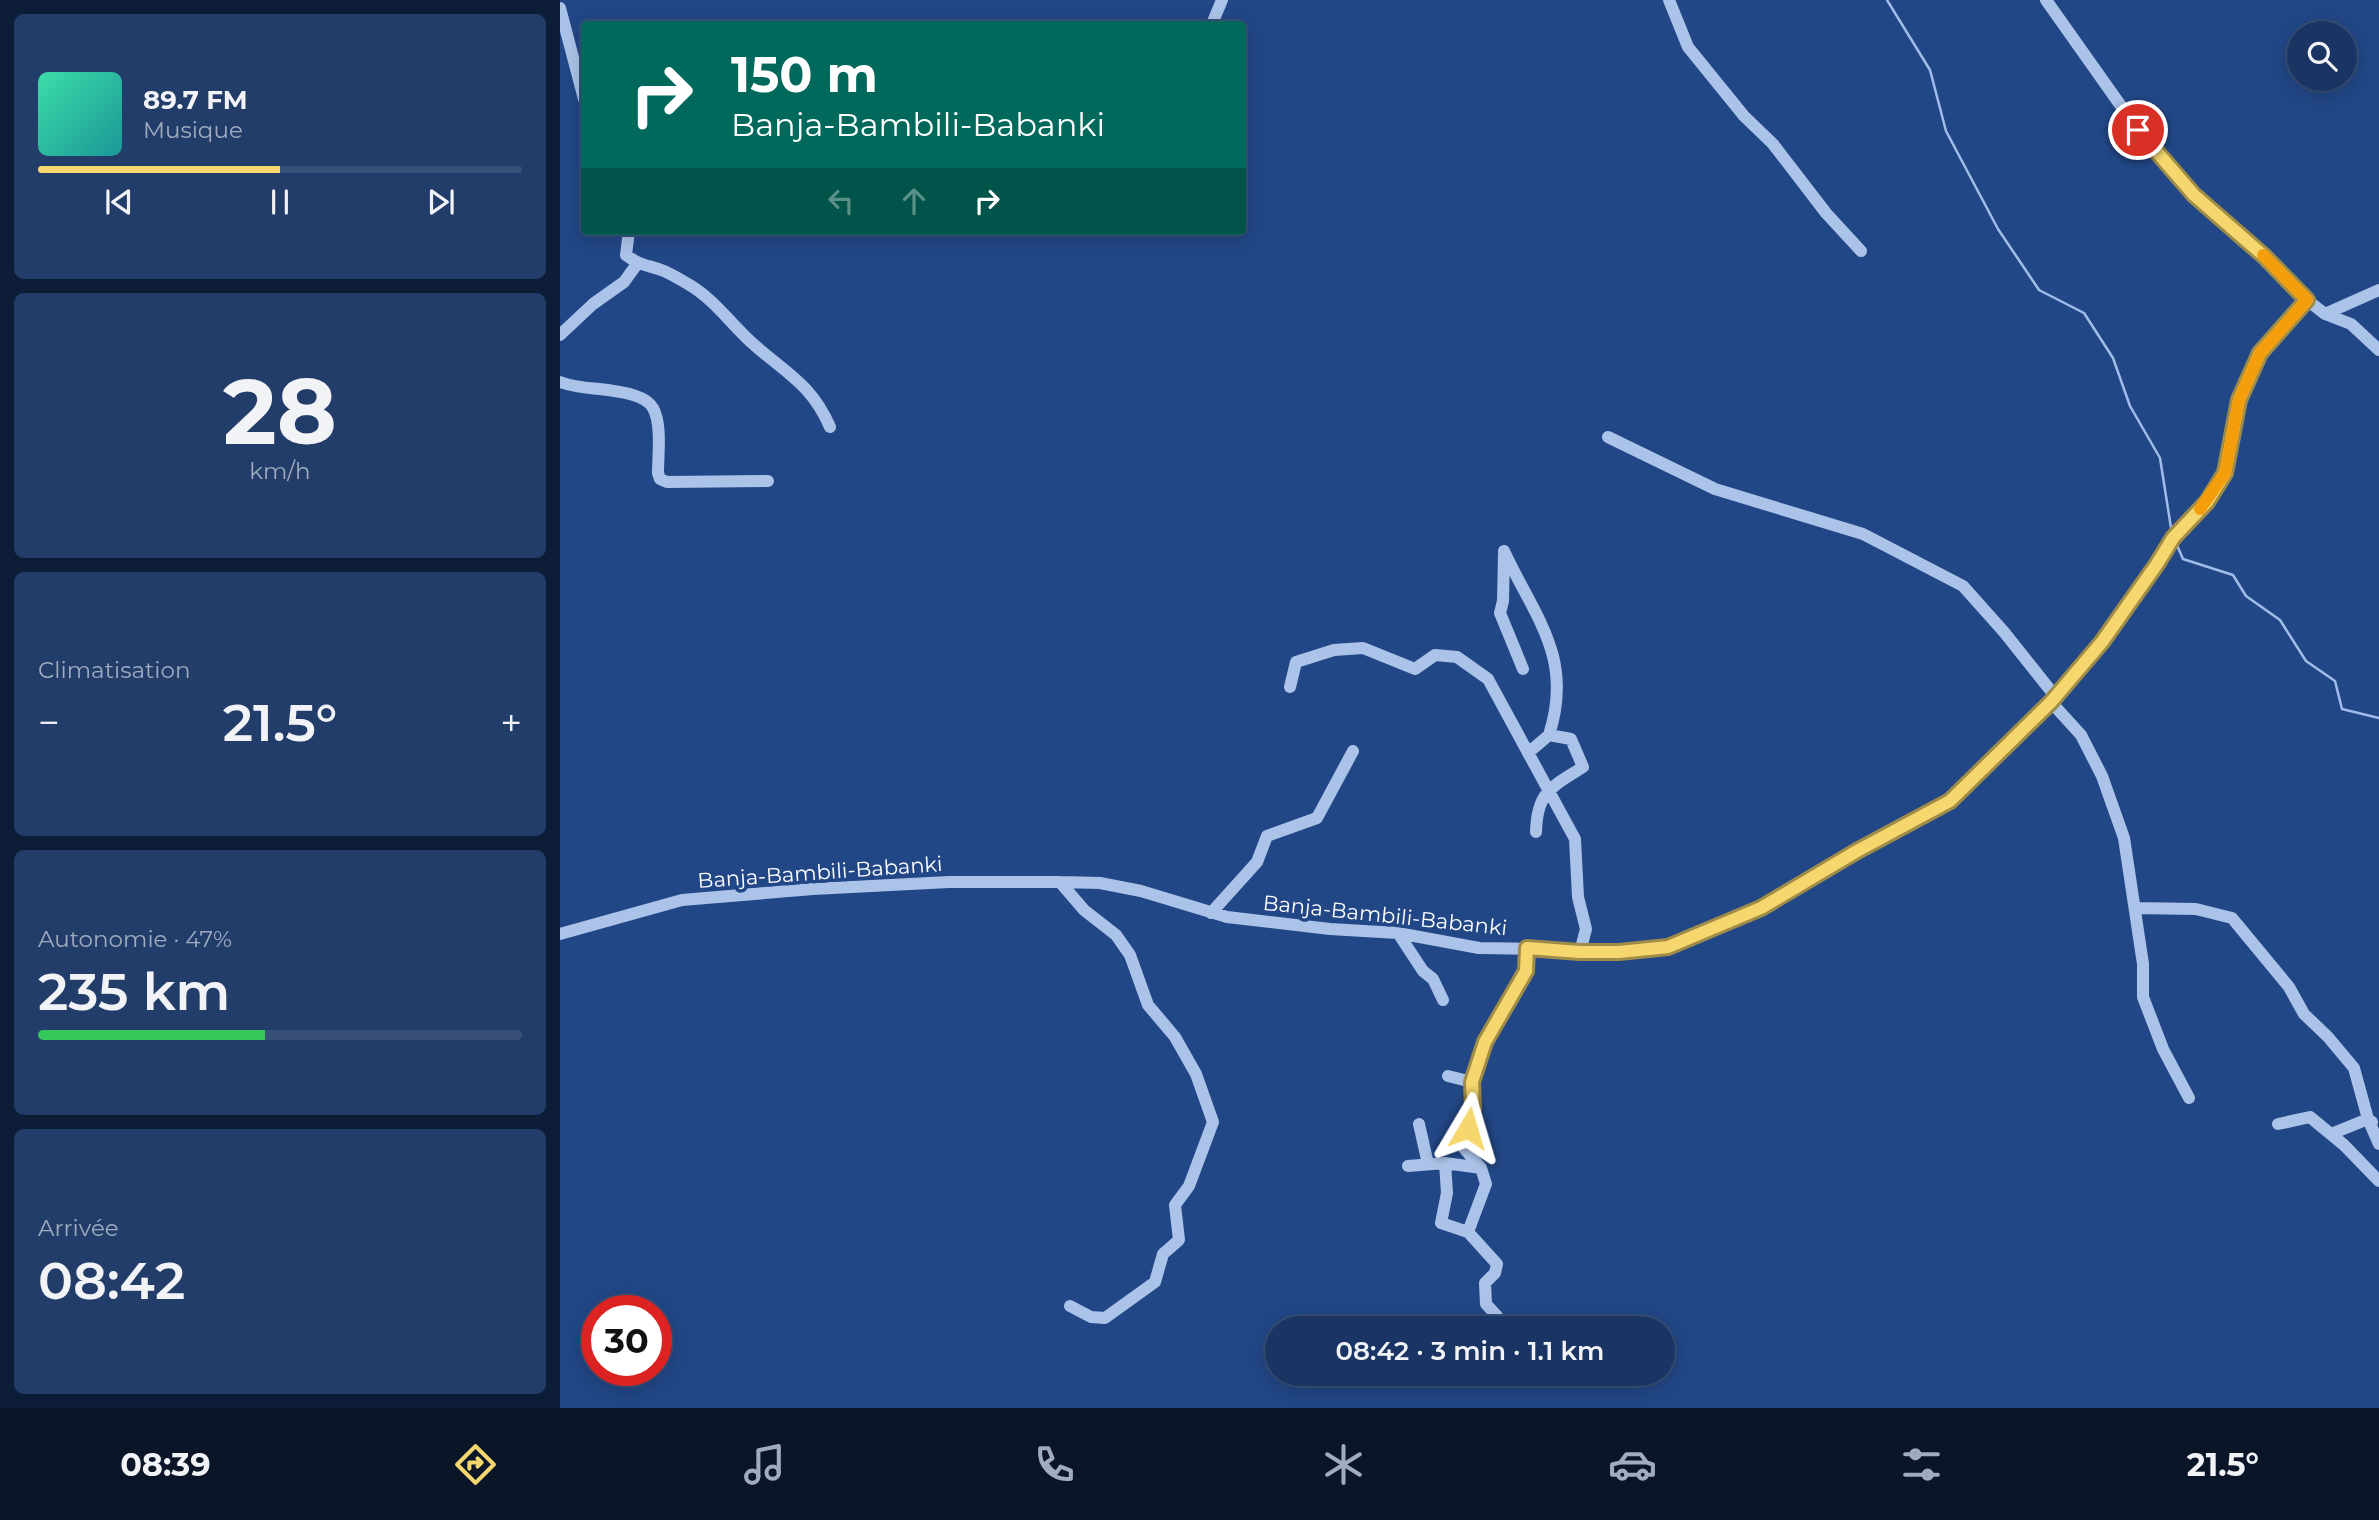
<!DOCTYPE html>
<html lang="fr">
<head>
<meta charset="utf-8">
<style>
  :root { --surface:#1a3564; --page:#233d6a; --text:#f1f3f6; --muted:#9fabbf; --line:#385078; --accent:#f5d76e }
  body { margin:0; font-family:Montserrat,sans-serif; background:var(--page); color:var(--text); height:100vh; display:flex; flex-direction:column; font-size:26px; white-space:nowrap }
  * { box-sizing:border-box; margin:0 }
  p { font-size:23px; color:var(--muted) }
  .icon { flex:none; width:38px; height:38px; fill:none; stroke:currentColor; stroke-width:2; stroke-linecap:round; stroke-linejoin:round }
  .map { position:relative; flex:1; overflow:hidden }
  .side { display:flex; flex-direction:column; gap:14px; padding:14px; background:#0e1d37; width:560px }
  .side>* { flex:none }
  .banner { position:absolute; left:21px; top:21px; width:665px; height:214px; border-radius:7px; box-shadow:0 4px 18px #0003,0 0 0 2px var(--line); background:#00695c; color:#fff; overflow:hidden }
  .fabs { position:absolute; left:1727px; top:21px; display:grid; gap:14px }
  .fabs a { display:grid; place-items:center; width:70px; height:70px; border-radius:50%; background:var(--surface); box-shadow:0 4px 18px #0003,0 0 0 2px var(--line); font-size:35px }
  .speed { position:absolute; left:21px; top:1295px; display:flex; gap:14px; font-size:35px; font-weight:700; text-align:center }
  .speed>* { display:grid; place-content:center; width:91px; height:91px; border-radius:50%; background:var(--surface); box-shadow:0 4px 18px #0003,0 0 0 2px var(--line); line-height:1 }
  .speed .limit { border:10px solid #d22; background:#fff; color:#111 }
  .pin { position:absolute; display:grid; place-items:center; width:60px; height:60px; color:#fff; margin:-30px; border:4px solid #fff; border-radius:50%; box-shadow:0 2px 7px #0007 }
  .me { position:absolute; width:77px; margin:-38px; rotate:7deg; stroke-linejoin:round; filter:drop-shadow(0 0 5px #0008) }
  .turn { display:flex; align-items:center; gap:24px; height:147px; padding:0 35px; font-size:32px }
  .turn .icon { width:91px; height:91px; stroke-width:2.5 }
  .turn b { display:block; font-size:49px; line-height:60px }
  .lanes { display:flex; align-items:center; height:66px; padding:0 35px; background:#0003; justify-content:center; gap:35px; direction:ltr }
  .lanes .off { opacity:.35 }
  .big { font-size:52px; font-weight:600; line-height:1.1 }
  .side .widget { flex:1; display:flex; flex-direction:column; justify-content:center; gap:10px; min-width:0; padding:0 24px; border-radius:10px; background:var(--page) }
  .side .dial { align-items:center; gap:0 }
  .dial b { font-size:91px; line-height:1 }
  .song { display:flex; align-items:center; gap:21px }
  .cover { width:84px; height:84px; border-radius:10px; background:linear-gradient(135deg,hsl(160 70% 55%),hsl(180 70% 35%)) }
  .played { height:7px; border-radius:4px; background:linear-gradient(90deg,var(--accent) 50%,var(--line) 50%) }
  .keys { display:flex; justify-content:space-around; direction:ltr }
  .heat { display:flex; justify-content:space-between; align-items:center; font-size:38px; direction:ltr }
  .charge { height:10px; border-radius:5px; background:linear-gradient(90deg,#34c759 47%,var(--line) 0) }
  .trip { position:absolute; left:705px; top:1316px; width:410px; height:70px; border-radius:35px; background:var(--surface); box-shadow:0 4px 18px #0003,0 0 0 2px var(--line); font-weight:600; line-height:70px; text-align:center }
  .dock { display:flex; height:112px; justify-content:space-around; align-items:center; background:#0a1528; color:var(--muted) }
  .dock .icon { width:49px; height:49px }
  .dock .on { color:var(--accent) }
  .dock b { font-size:32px; color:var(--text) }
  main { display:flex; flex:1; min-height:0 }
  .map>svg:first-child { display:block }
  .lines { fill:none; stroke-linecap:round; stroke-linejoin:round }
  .stream { stroke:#a0bdea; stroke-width:2.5 }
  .minor { stroke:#acc3e9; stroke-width:12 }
  .route-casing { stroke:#9f8c48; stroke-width:18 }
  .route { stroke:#f5d76e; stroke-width:12 }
  .slow { stroke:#f59e0b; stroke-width:12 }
  .labels { text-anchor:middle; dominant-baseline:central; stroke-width:7; stroke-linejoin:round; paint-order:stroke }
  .street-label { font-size:21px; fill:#fff; stroke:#224786 }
</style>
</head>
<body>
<main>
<section class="side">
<div class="widget">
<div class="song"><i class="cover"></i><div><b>89.7 FM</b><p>Musique</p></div></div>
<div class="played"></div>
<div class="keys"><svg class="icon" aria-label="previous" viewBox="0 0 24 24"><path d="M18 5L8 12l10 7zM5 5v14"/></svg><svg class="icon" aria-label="pause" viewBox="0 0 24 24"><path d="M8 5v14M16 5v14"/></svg><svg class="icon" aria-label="next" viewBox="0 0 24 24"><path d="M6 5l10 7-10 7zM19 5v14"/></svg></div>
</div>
<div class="widget dial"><b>28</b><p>km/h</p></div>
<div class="widget"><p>Climatisation</p>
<div class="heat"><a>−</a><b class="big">21.5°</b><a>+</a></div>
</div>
<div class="widget"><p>Autonomie · 47%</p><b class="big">235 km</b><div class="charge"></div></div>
<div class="widget"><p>Arrivée</p><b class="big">08:42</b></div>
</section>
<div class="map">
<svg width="1819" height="1408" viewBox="0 0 1819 1408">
  <rect width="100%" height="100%" fill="#224786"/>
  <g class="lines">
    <path class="stream" d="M1327,0L1370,70L1386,131L1438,229L1479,290L1524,313L1553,358L1570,406L1600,458L1612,534
      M1616,543L1623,559L1673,575L1686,596L1720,620L1746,661L1775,681L1782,709L1819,718"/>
    <path class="minor" d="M1109,0L1128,47L1184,116L1213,144L1266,213L1301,251
      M0,8L24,99
      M652,24L662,0
      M69,231L66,255C80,266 89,265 104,271C113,275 121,280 128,284C154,299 170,323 191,342C224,372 251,383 270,427
      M1747,300L1765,314L1791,324L1819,350
      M1765,314L1819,290
      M0,335L33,304L64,282L77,264
      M0,382C16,388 31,388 48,390C61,392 86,395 93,408C102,424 98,455 98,473L100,479L107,482L208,481
      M1048,437L1155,489L1303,534L1403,586L1444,632L1495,696
      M944,551C975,618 1014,657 989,735
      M944,554L943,601L940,613L963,669
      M730,687L736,662L774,650L803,648L855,669L875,655L897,657L928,679L1015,839L1018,897L1026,929L1020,952
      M1491,702L1521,735L1542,776L1564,838L1583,964V997L1603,1049L1629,1098
      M968,753L989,735L1011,739L1023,767C992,787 977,791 976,832
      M500,882L524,910L556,935L570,955L588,1005L615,1037L636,1074L653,1122L629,1186L615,1205L619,1240L603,1254L595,1282L545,1318L531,1317L510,1306
      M1576,908L1636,909L1672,918L1729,987L1744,1014L1768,1037L1794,1068L1808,1119L1819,1144
      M651,913L697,862L707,836L757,818L793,751
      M838,933L863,971L873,979L883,1000
      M0,934L122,900L253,889L389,882H500L540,883L581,891L667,917L770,929L838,933L919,948L992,949L1020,952H1059L1108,947L1201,908L1297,851L1390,801L1491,702L1542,642L1597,564L1613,538L1647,502L1665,473L1679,400L1700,353L1747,300L1704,256L1634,196L1578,130L1486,0
      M888,1076L912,1082L925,1042L966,971L967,948
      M859,1124L868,1164
      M1718,1124L1750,1117L1784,1145L1819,1181
      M1771,1134L1808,1119L1812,1122
      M885,1163L887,1193L881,1223L908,1232L926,1184L921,1168
      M848,1166L885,1163L921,1168L903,1147L913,1108L912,1082
      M908,1232L937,1264L935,1273L925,1283L926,1304L937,1316"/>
  </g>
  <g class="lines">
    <defs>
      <path id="route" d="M908,1128L913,1108L912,1082L925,1042L966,971L967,948L1020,952H1059L1108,947L1201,908L1297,851L1390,801L1491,702L1542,642L1597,564L1613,538L1647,502L1665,473L1679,400L1700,353L1747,300L1704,256L1634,195L1578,130"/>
    </defs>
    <use href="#route" class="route-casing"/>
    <use href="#route" class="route"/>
    <path class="slow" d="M1640,509L1665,473L1679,400L1700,353L1747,300L1703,255"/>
  </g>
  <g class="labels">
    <g class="street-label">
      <text transform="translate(260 872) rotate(-4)">Banja-Bambili-Babanki</text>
      <text transform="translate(825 915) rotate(6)">Banja-Bambili-Babanki</text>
    </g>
  </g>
</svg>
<div class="fabs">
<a><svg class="icon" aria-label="search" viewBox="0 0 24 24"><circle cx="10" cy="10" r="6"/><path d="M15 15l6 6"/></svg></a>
</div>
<div class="speed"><div class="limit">30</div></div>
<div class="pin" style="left:1578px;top:130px;background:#d93025"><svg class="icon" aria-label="arrive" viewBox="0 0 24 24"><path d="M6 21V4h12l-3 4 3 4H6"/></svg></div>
<svg class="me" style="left:908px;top:1128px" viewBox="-20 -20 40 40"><path d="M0-17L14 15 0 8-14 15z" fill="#f5d76e" stroke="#fff" stroke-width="4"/></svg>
<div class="trip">08:42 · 3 min · 1.1 km</div>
<div class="banner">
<div class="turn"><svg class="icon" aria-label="right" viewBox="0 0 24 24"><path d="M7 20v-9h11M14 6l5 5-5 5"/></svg><div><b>150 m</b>Banja-Bambili-Babanki</div></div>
<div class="lanes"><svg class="icon off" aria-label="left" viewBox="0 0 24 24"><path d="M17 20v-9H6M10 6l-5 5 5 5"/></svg><svg class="icon off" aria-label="ahead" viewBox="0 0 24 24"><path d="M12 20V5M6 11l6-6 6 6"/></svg><svg class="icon" aria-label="right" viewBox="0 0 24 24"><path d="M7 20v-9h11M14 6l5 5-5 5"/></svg></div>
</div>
</div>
</main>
<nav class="dock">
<b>08:39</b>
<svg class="icon on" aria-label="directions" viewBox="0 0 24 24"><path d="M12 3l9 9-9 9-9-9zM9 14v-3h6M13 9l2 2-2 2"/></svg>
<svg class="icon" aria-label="music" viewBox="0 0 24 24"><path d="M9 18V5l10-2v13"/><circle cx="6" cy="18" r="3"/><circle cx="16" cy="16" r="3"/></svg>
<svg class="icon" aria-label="phone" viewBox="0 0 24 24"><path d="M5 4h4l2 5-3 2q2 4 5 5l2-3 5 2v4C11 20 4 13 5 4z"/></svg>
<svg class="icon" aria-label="climate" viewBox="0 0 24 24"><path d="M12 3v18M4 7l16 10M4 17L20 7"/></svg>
<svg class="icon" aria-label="car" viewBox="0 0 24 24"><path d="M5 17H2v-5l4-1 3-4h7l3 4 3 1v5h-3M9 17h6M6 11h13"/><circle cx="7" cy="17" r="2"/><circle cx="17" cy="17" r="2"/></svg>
<svg class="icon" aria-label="filters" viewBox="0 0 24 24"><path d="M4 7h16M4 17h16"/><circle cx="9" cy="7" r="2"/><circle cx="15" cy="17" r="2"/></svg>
<b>21.5°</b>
</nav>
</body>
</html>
